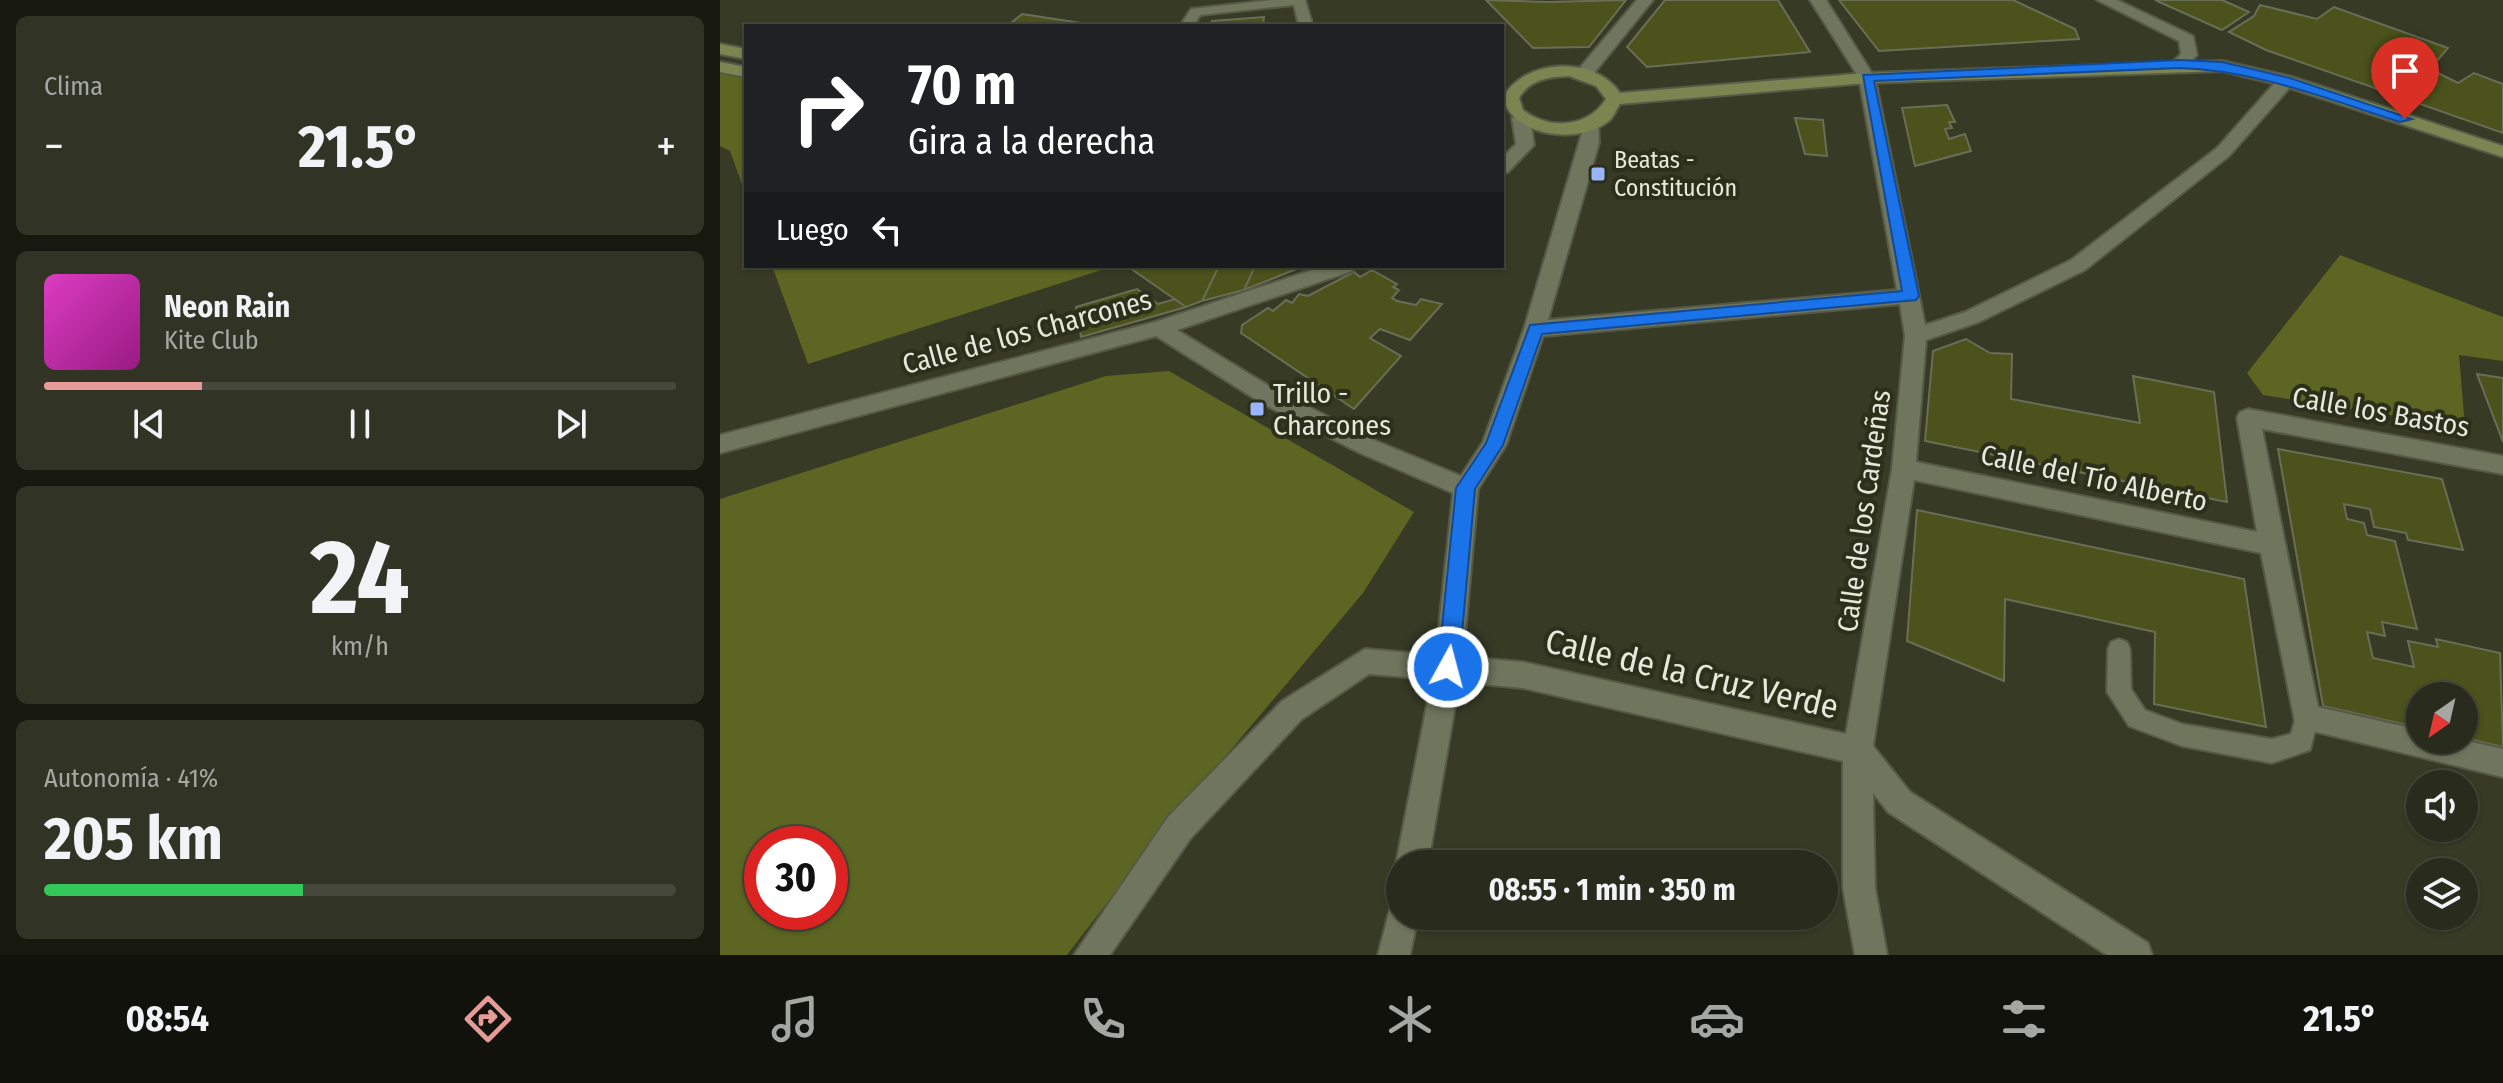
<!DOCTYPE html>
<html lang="es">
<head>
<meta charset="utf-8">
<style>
  :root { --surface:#292c1c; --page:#313425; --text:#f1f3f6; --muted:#a5a7a3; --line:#45483b; --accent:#e69b98 }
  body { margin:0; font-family:"Fira Sans Condensed",sans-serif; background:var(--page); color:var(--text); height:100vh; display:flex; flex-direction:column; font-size:30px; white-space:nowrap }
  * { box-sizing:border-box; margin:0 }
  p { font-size:26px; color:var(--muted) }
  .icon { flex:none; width:44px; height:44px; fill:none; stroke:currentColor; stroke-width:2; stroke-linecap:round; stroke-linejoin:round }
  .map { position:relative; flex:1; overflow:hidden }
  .side { display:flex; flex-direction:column; gap:16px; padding:16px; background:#17180f; width:720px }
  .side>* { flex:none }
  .hud { position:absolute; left:24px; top:24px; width:760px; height:244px; border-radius:0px; box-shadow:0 2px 6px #0004,0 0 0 2px var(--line); background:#202124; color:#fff; overflow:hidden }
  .needle { width:52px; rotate:214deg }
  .fabs { position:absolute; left:1686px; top:682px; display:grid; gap:16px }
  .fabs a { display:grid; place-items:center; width:72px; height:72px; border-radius:50%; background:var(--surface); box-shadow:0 2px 6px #0004,0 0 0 2px var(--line); font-size:40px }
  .speed { position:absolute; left:24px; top:826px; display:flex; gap:16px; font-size:40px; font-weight:700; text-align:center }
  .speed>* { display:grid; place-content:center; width:104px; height:104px; border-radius:50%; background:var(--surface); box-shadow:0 2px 6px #0004,0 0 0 2px var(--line); line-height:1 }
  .speed .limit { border:12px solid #d22; background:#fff; color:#111 }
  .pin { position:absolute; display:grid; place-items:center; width:68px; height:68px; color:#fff; margin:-82px -34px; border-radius:50% 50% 50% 0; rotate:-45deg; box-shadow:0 0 8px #0007 }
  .pin .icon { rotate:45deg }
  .me { position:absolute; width:88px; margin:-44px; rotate:7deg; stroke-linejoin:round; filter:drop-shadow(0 0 6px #0008) }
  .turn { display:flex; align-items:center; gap:28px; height:168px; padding:0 32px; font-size:36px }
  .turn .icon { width:104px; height:104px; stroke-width:2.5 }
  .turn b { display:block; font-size:56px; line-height:68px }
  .then { display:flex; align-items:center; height:76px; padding:0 32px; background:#0003; gap:16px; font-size:30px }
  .big { font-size:60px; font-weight:700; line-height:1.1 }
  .side .card { flex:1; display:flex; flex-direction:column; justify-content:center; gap:12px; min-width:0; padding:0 28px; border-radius:12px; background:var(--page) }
  .side .dial { align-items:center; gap:0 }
  .dial b { font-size:104px; line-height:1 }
  .song { display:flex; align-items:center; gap:24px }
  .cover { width:96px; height:96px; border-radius:12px; background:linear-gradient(135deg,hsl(310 70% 55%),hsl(310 70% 35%)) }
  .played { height:8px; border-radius:4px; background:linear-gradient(90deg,var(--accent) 25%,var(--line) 25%) }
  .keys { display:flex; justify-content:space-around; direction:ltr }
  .heat { display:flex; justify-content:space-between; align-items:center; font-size:44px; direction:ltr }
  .charge { height:12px; border-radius:6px; background:linear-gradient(90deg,#34c759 41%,var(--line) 0) }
  .trip { position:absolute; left:666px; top:850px; width:452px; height:80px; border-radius:40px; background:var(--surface); box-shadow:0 2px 6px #0004,0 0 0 2px var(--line); font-weight:700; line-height:80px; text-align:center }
  .menu { display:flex; height:128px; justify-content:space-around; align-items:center; background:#10120b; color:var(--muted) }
  .menu .icon { width:56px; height:56px }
  .menu .current { color:var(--accent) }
  .menu b { font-size:36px; color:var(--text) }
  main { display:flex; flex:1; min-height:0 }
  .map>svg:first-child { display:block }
  .green { fill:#5c6521; fill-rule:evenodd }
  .building { fill:#4b521b; stroke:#696e56; stroke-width:2 }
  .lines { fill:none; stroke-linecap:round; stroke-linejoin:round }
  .lane-casing { stroke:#565946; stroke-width:4 }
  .street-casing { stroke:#565946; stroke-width:4 }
  .secondary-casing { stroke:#565946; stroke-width:4 }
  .lane { fill:#70755d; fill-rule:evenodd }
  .street { fill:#70755d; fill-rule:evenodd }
  .secondary { fill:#7c8451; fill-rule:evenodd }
  .route { fill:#1a73e8; stroke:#114b97; stroke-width:2 }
  .poi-dot { fill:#9bb5fd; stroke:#2c301b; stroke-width:3 }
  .labels { text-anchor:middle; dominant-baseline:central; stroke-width:8; stroke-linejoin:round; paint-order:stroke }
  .far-poi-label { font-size:24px; fill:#e6e8db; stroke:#2c301b; text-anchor:start }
  .street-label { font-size:28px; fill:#e6e8db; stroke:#2c301b }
  .poi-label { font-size:28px; fill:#e6e8db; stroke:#2c301b; text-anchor:start }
  .near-street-label { font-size:34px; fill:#e6e8db; stroke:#2c301b }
</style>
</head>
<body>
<main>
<section class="side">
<div class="card"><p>Clima</p>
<div class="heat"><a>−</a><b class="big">21.5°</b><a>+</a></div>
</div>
<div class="card">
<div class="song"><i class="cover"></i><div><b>Neon Rain</b><p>Kite Club</p></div></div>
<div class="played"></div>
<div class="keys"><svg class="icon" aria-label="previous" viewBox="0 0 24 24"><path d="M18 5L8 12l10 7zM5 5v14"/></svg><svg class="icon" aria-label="pause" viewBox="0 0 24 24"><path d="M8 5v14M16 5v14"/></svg><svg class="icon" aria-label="next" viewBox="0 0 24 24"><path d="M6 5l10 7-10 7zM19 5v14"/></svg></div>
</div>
<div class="card dial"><b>24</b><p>km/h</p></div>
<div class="card"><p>Autonomía · 41%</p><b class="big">205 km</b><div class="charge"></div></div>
</section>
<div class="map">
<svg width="1783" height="955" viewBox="0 0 1783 955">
  <rect width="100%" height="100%" fill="#373a25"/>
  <path class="green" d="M0,72L26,76V195L10,151L0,146Z
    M1620,255L1783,317V361L1739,355L1745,427L1543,395L1527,373Z
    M52,266H394L88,364Z
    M449,371L694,512L643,593L440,834L347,955H0V499L386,376ZM42,844H110V912H42Z"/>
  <path class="building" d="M766,0L828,2L906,0L869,47L813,48Z
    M945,0H1058L1090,52L927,67L907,47Z
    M1119,0H1293L1355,29L1359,39L1159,51Z
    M1435,0H1502L1529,12L1502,30Z
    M1540,5L1597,19L1614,7L1728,48L1710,69L1738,83L1754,73L1783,84V133L1546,50L1509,32L1534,16Z
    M302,14L381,26H287Z
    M544,17L543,26H491L492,21Z
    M1227,105L1235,122H1229L1232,128L1225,129L1229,139L1245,134L1251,151L1195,166L1182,108Z
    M1075,118L1103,120L1107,156L1085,154Z
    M407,266H499L482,301L466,307Z
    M499,266H535L524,290L482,301Z
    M535,266H584L524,290Z
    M652,270L677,284L673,287L679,290L672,298L677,301L696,305L701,299L722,304L690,340L660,329L650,338L681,356L634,409L521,333L522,325L548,308L553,311L566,300L572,303L579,294L588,296L634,272L640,277Z
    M417,289L438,304L455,299L466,307L361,337L356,307Z
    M1246,339L1270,353L1292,354L1291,399L1420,423L1413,376L1494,392L1507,502L1205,441L1213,351Z
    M1757,374L1783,378V442Z
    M1558,449L1722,479L1743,550L1688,540L1686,533L1654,527L1650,509L1624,504L1627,519L1644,523L1647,535L1675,541L1697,629L1662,622L1665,636L1647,632L1653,658L1694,667L1688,641L1718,647L1716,639L1780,653L1783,747L1744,738V696H1700V728L1603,706Z
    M1197,510L1524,579L1546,727L1434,704L1435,632L1285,599L1284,681L1187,641Z"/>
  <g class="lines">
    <defs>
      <path id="lane" d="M553,0H585L593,26H579L574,5L480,15L474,26H460L471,9Z
        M1399,639L1407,642L1410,649L1411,689L1425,710L1462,724L1552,739L1571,734L1578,710L1586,707L1594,710L1598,718L1590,750L1552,763L1462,746L1409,726L1387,692L1388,649L1391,642Z"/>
      <path id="street" d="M917,0H933L870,78H858V70Z
        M1090,0H1106L1155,78L1205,325L1245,312L1351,260L1497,148L1560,77H1572V85L1509,156L1365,270L1259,322L1206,340L1196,462L1537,532L1517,418L1520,412L1528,409L1783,456V474L1542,429L1598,707L1700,730V740H1743L1783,749V777L1576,727L1541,553L1194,480L1153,746L1190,792L1428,943L1432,955H1387L1168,812L1153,793L1155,888L1167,955H1135L1123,888V761L803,688L739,682L708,864H680V873L676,864L712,679L649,674L582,719L470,839L390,955H354L448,817L562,701L645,649L716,655L733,493L640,453L543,404L436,336L0,453V435L435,322L604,266H635L632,271L457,330L559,392L656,441L741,476L763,442L804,329L866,119H878L879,143L828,320L1177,290L1139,78ZM1180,304L1185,336L1172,469L1126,734L803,662L743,657L758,489L786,445L823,336Z
        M1377,0H1397L1473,36L1477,55L1465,67H1453L1451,64L1461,54L1459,41Z
        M801,113L810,118L814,145L788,172L782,173V158L796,144L792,118Z
        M680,901V916H698L690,955H658L671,905Z"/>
      <path id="secondary" d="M0,44L26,49V59L0,54Z
        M1502,61L1572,77L1783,146V157L1561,85L1502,71L1147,83L900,104C897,108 894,116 890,120C860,146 793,137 783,98C804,58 875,55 900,93L1147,73ZM849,76L876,86L886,99C868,128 829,130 803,110L799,98C810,79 829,77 849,76Z
        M0,62L26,67V77L0,72Z"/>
    </defs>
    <use href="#lane" class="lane-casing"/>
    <use href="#street" class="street-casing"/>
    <use href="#secondary" class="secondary-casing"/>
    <use href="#lane" class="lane"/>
    <use href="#street" class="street"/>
    <use href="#secondary" class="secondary"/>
  </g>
  <path class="route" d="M1459,60L1502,62L1570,78L1692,119L1680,122C1607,99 1536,70 1459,68L1154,81L1199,296L1196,300L822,334L783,445L755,489L739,667L736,674L728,677L721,674L718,667L736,488L766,443L810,325L1182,291L1143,75Z"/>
  <g class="poi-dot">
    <rect x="870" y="166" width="16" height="16" rx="4"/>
    <rect x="529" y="401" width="16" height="16" rx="4"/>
  </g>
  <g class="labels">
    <g class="far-poi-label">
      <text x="894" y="160">Beatas -<tspan x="894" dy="28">Constitución</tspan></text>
    </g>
    <g class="street-label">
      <text transform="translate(307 332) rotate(-15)">Calle de los Charcones</text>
      <text transform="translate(1661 412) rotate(10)">Calle los Bastos</text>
      <text transform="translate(1374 478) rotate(12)">Calle del Tío Alberto</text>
      <text transform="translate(1144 511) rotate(-82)">Calle de los Cardeñas</text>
    </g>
    <g class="poi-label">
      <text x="553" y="393">Trillo -<tspan x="553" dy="32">Charcones</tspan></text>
    </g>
    <g class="near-street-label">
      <text transform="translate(972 674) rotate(13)">Calle de la Cruz Verde</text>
    </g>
  </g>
</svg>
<div class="fabs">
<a><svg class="needle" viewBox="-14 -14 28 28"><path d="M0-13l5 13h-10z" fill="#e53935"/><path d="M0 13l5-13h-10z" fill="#a5a7a3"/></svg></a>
<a><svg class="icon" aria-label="sound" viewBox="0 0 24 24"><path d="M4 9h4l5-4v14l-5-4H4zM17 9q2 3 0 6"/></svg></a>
<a><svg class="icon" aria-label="layers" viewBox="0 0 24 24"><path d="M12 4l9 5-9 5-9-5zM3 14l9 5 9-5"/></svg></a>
</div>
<div class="speed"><div class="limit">30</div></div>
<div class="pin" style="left:1685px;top:119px;background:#d93025"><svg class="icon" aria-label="arrive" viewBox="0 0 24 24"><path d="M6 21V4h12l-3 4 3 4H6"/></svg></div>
<svg class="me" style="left:728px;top:667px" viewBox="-20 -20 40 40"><circle r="17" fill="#1a73e8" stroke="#fff" stroke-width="3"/><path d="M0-11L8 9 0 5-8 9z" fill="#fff"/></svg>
<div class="trip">08:55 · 1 min · 350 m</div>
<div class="hud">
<div class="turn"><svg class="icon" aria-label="right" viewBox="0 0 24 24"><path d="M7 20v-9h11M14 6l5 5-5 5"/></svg><div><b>70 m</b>Gira a la derecha</div></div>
<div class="then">Luego<svg class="icon" aria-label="left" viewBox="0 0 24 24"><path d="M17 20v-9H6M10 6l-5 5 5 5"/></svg></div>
</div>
</div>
</main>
<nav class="menu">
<b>08:54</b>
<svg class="icon current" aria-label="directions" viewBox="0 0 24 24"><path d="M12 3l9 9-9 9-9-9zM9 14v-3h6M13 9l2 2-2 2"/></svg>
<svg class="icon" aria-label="music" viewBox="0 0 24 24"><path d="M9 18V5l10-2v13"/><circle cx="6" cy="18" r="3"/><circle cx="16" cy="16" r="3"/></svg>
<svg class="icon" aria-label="phone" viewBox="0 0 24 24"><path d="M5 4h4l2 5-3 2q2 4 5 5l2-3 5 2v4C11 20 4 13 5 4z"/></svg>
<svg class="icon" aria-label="climate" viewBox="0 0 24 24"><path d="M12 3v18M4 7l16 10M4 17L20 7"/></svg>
<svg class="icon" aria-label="car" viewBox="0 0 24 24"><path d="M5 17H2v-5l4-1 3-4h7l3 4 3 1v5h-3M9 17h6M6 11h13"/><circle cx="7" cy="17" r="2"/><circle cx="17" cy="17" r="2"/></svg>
<svg class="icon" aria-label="filters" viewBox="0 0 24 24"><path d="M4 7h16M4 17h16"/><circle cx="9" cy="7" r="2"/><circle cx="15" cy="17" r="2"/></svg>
<b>21.5°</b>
</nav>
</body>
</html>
